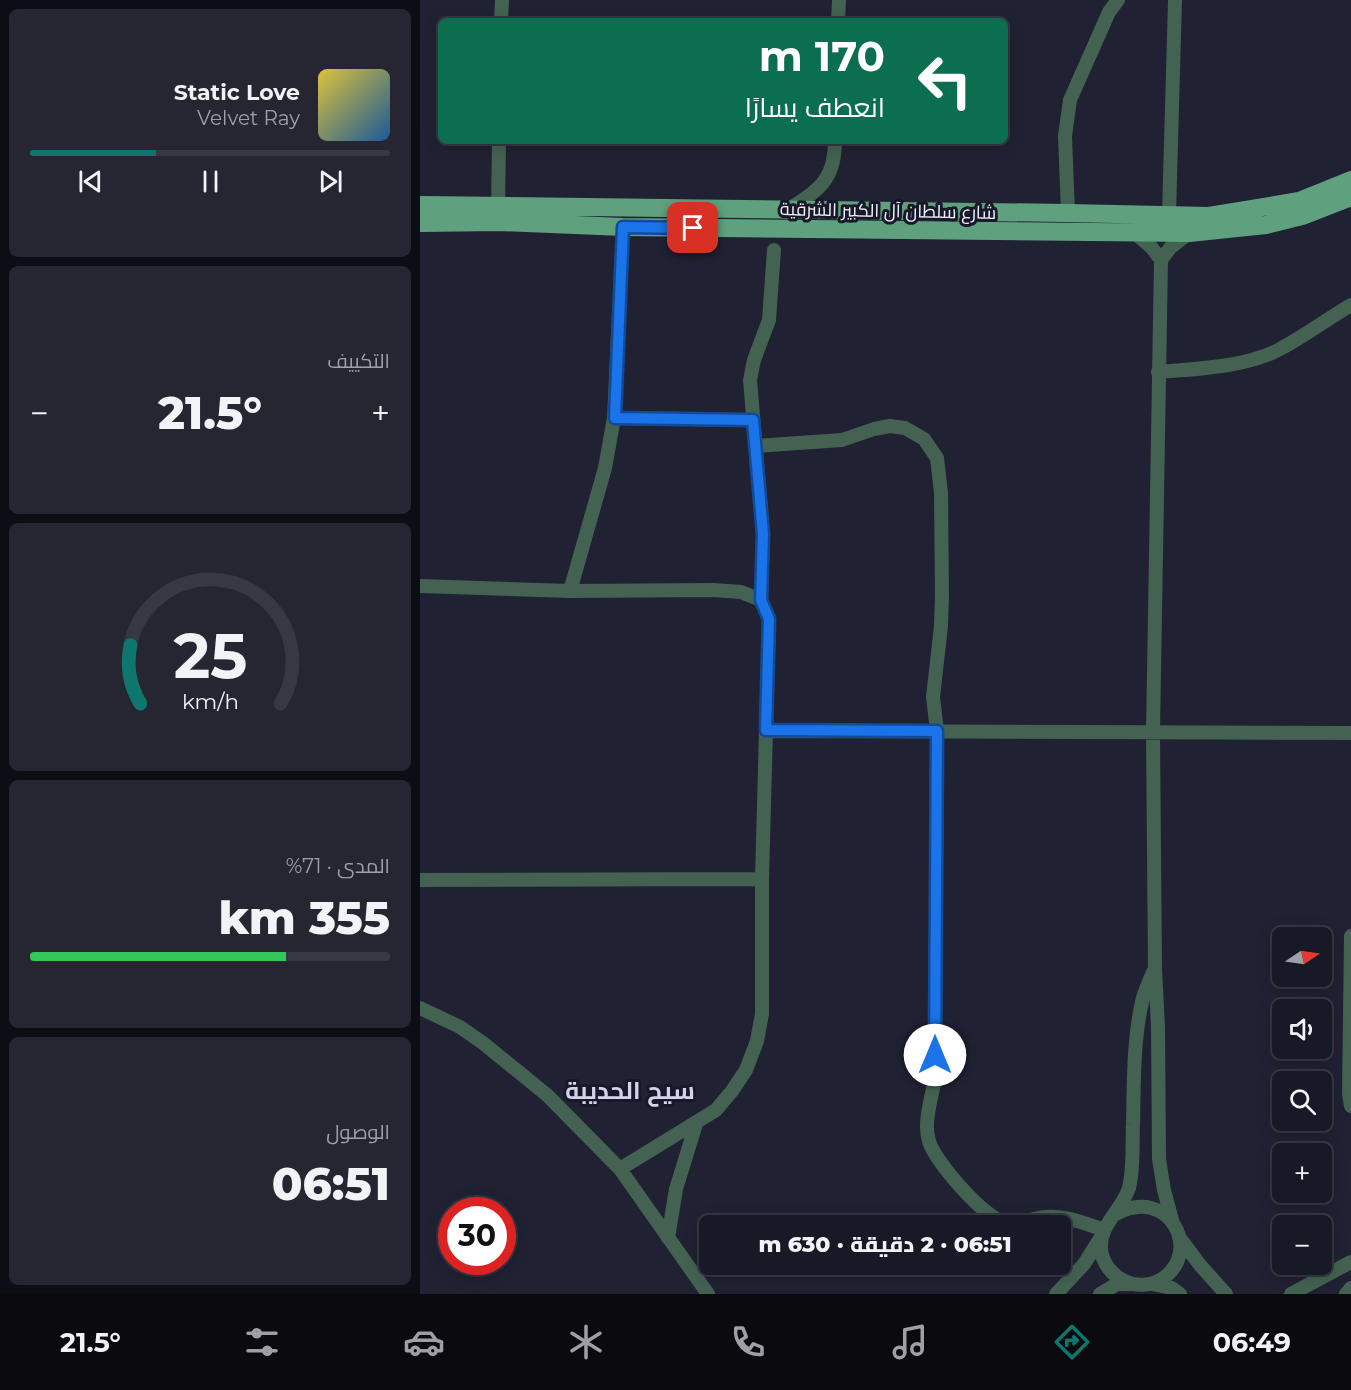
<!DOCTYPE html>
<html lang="ar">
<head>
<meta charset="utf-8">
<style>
  :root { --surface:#181926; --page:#252632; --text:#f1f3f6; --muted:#9fa0a7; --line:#363843; --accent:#0f766e }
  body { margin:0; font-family:Montserrat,Cairo,sans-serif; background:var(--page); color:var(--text); direction:rtl; height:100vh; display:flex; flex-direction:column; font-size:22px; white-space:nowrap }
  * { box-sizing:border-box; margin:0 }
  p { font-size:20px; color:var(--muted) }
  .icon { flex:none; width:33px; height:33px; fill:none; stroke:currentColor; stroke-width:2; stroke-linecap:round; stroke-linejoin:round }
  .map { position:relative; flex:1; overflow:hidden; direction:ltr }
  .details { display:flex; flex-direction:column; gap:9px; padding:9px; background:#0d0e15; width:420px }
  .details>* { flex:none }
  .top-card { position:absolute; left:18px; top:18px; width:570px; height:126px; border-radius:9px; box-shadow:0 3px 15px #0003,0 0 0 2px var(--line); direction:rtl; background:#0b6e4f; color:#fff; overflow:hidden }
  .needle { width:39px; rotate:77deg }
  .fabs { position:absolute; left:852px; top:927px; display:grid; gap:12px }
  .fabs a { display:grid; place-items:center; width:60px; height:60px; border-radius:9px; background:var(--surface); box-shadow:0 3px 15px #0003,0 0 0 2px var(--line); font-size:30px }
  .speed { position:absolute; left:18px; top:1197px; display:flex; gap:12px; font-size:30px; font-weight:700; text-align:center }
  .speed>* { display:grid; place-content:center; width:78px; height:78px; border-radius:50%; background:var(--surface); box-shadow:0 3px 15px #0003,0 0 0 2px var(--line); line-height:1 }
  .speed .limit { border:9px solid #d22; background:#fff; color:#111 }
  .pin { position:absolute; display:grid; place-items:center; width:51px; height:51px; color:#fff; margin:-26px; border-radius:12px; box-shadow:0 3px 9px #0006 }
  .me { position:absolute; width:66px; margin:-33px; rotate:0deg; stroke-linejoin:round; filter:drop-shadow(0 0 4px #0008) }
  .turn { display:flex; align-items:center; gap:21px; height:126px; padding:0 24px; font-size:27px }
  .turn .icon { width:78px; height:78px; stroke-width:2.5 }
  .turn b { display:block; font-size:42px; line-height:51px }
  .big { font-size:45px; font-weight:800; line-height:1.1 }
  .details .tile { flex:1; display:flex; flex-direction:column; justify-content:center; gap:9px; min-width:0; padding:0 21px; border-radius:9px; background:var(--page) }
  .details .dial { align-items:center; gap:0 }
  .dial svg { height:156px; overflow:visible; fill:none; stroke:var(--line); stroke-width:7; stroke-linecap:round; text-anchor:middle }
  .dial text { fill:var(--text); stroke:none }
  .song { display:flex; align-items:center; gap:18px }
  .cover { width:72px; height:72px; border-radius:9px; background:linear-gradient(135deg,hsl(50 70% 55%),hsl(210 70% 35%)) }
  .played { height:6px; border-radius:3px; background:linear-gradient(90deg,var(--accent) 35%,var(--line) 35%) }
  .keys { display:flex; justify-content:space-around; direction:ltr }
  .heat { display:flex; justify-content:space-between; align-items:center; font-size:33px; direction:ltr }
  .charge { height:9px; border-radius:4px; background:linear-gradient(90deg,#34c759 71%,var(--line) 0) }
  .trip { position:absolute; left:279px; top:1215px; width:372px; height:60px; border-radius:9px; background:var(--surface); box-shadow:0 3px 15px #0003,0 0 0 2px var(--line); font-weight:800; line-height:60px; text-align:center; direction:rtl }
  .dock { display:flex; height:96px; justify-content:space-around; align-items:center; background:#0a0a0f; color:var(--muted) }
  .dock .icon { width:42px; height:42px }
  .dock .on { color:var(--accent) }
  .dock b { font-size:27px; color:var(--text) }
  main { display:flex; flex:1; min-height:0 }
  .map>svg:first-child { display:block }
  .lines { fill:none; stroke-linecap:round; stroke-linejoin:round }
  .minor { stroke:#436251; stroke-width:14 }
  .major { stroke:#5fa17e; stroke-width:18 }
  .route-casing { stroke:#114b97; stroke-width:15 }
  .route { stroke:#1a73e8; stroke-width:10 }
  .labels { text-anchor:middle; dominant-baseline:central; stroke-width:6; stroke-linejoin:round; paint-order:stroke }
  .street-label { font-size:18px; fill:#eff0fb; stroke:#171828 }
  .district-label { font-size:24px; font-weight:bold; fill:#d2d4eb; stroke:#171828 }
</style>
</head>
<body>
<main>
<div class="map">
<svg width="931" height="1294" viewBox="0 0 931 1294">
  <rect width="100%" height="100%" fill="#202132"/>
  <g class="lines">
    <path class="minor" d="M81,21L82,0
      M418,21L419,0
      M78,208L79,141
      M368,210C398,190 415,181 415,141
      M648,213L645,136L650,100L689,12L698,0
      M749,215L755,0
      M715,233L732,248L741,260
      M738,372C775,369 828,367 860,349C885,336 907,319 931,305
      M194,418L333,420
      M336,446L422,440L454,429L470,426L485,428L504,439L517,458L521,493L522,596L521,626L513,697L517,731L515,1078C512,1098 503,1122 509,1141C514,1161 566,1220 586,1223C599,1224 613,1218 626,1217C646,1215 666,1224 684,1230
      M0,586L150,591L293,590L321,592L341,600
      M150,591L185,468L194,418L203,227
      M346,731L931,733
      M0,880L342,879
      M931,936L929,1094L931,1106
      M0,1008L40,1027L63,1043L127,1095L200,1169L288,1294
      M200,1169L296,1110L312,1091L326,1070L337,1041L342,1014V879L349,619L341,600L343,534L330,380L334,360L349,320L354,250
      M696,1214C748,1185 784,1251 742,1279C718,1294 684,1278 681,1249C679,1225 702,1210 709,1188C714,1168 712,1145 713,1124C714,1083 713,1042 722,1002C724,992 729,982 733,972
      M752,1220L744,1190L739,1159L738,1027L735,968L733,732L741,260L750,248L769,233
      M759,1237L780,1265L806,1294
      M248,1238L256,1189L276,1124
      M732,1284L752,1288L760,1294
      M636,1294L664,1264L681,1237
      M680,1294L697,1284H711
      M871,1294L931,1262
      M926,1294L931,1288"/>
    <path class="major" d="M0,205L648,213L789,216L879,201L931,180
      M0,223L79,222L203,227L769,233L846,225L882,216L931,197"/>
  </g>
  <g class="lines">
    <defs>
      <path id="route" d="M273,228L203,227L195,418L333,420L343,534L341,600L349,619L346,730L517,731L515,1055"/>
    </defs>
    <use href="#route" class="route-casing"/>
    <use href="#route" class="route"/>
  </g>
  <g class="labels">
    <g class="street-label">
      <text transform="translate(468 211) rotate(1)">شارع سلطان آل الكبير الشرقية</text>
    </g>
    <g class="district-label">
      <text x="210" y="1090">سيح الحديبة</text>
    </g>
  </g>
</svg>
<div class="fabs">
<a><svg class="needle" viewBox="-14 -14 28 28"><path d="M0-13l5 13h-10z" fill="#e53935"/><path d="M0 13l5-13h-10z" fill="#9fa0a7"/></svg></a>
<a><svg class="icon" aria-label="sound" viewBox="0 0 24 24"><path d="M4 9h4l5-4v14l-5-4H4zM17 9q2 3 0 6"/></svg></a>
<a><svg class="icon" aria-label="search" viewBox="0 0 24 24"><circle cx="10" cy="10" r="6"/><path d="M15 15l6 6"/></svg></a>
<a>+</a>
<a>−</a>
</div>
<div class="speed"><div class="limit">30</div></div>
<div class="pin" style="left:273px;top:228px;background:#d93025"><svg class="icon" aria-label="arrive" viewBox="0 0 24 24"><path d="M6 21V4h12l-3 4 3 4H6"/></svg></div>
<svg class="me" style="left:515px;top:1055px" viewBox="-20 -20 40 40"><circle r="19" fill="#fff"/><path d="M0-13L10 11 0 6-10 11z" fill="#1a73e8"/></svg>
<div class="trip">06:51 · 2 دقيقة · 630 m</div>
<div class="top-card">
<div class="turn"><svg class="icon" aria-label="left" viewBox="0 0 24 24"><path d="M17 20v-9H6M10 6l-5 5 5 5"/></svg><div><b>170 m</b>انعطف يسارًا</div></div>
</div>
</div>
<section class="details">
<div class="tile">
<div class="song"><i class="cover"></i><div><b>Static Love</b><p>Velvet Ray</p></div></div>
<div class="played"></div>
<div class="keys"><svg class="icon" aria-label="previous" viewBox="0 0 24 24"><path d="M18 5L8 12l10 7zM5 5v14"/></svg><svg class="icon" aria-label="pause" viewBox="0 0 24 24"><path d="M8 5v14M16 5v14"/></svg><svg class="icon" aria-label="next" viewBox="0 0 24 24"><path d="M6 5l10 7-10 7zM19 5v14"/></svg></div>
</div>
<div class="tile"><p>التكييف</p>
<div class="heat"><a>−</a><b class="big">21.5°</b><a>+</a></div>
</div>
<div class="tile dial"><svg viewBox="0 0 100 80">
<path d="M14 69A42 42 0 1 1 86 69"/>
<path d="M14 69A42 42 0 0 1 9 39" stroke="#0f766e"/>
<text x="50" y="56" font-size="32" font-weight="700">25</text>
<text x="50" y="72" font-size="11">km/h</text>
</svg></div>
<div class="tile"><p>المدى · 71%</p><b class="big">355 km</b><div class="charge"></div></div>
<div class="tile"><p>الوصول</p><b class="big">06:51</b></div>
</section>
</main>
<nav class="dock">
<b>06:49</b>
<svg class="icon on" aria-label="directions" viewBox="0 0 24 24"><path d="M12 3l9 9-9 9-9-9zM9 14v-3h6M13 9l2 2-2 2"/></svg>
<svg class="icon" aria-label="music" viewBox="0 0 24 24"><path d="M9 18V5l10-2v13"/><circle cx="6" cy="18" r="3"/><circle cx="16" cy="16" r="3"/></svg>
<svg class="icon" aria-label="phone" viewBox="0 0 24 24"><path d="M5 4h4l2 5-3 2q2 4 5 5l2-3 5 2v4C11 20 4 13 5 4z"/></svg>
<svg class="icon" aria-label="climate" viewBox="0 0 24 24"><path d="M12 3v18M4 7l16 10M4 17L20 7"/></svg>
<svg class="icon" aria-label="car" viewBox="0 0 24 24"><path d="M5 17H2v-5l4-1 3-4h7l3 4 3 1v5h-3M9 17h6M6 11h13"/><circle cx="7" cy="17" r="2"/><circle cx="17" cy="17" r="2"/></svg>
<svg class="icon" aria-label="filters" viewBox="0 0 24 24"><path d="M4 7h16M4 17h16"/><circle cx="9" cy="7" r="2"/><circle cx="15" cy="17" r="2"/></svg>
<b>21.5°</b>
</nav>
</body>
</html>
